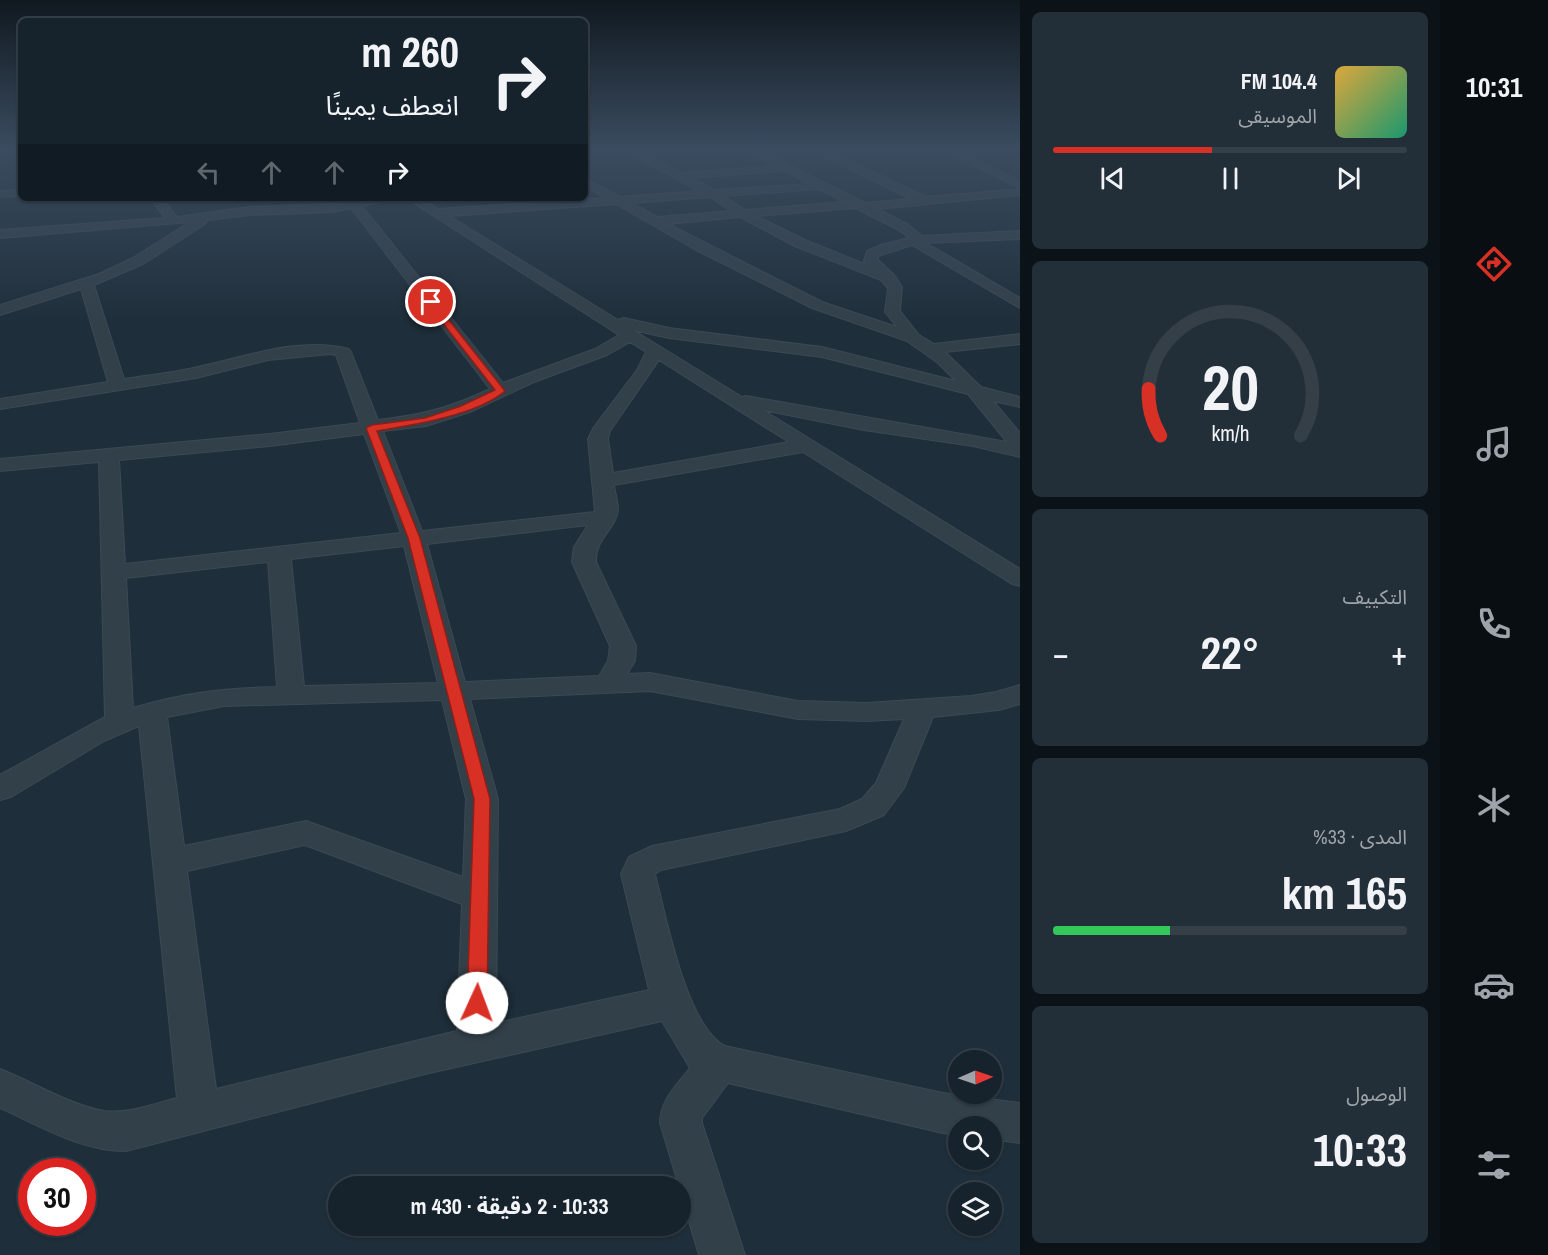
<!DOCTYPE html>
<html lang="ar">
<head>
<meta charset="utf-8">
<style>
  :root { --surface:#16222c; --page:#232f38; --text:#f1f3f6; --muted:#9ea4a9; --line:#353f48; --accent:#d93025 }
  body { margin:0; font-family:"Archivo Narrow","Noto Sans Arabic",sans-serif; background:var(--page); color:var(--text); direction:rtl; height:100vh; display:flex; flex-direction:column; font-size:22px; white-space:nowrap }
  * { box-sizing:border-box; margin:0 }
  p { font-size:20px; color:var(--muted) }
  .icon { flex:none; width:33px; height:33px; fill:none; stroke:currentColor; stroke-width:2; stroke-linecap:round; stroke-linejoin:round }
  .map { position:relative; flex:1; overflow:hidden; direction:ltr }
  .panel { display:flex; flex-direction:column; gap:12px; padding:12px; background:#0c1318; width:420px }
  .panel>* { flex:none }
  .top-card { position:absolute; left:18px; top:18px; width:570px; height:183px; border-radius:9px; box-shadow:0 2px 4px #0004,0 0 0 2px var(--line); direction:rtl; background:#16222c; color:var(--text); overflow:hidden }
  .needle { width:39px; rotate:88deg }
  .tools { position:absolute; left:948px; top:1050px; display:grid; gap:12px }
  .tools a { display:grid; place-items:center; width:54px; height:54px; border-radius:50%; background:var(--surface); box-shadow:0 2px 4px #0004,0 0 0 2px var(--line); font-size:30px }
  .speed { position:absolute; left:18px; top:1158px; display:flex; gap:12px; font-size:30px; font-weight:700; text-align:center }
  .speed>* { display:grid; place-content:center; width:78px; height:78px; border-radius:50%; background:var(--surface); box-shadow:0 2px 4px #0004,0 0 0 2px var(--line); line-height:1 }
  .speed .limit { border:9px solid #d22; background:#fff; color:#111 }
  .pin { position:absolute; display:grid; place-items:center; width:51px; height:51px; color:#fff; margin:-26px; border:3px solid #fff; border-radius:50%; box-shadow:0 2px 6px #0007 }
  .me { position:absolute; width:66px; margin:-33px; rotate:2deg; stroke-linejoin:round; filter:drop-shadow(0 0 4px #0008) }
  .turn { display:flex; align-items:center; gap:21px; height:126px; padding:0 30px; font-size:27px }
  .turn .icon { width:78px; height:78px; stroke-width:2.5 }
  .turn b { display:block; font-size:42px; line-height:51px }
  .lanes { display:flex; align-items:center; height:57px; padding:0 30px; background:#0003; justify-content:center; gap:30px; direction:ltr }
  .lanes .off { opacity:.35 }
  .big { font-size:45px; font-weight:700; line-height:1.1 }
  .panel .tile { flex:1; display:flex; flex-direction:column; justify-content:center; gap:9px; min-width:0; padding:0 21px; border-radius:9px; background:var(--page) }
  .panel .dial { align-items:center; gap:0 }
  .dial svg { height:156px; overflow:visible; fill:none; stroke:var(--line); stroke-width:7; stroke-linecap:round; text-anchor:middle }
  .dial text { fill:var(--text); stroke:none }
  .song { display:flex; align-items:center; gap:18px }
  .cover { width:72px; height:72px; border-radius:9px; background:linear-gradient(135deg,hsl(40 70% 55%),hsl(160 70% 35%)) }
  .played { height:6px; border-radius:3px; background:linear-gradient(90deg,var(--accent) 45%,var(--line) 45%) }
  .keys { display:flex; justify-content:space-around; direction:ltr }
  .heat { display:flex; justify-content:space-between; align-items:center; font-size:33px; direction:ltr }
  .charge { height:9px; border-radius:4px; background:linear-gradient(90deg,#34c759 33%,var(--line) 0) }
  .trip { position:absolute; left:328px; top:1176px; width:363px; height:60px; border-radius:30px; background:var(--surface); box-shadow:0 2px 4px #0004,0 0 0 2px var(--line); font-weight:700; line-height:60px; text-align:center; direction:rtl }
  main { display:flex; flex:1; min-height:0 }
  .menu { display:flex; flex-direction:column; width:108px; justify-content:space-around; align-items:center; background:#090e12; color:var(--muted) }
  .menu .icon { width:42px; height:42px }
  .menu .current { color:var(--accent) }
  .menu b { font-size:27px; color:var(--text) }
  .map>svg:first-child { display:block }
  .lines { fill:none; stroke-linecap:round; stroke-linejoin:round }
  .minor-casing { stroke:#3b4953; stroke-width:2 }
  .minor { fill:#32404a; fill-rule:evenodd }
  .route { fill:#d93025; stroke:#8d1f18; stroke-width:1.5 }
</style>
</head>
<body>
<main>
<nav class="menu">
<b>10:31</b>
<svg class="icon current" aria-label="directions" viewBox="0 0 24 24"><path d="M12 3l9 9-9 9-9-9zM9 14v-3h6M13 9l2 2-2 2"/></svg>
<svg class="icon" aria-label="music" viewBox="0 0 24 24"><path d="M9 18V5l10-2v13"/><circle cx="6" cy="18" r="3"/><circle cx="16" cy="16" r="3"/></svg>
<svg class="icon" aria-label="phone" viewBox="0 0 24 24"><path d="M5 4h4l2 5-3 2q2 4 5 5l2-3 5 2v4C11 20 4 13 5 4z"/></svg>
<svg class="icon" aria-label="climate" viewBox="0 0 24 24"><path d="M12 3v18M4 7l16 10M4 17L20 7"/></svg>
<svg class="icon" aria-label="car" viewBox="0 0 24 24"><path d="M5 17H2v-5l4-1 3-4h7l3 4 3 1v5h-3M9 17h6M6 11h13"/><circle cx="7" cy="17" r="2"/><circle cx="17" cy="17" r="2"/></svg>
<svg class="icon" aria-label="filters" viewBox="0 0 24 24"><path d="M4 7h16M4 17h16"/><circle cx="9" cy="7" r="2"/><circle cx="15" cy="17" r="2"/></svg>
</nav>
<section class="panel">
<div class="tile">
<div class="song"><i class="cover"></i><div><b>104.4 FM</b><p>الموسيقى</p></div></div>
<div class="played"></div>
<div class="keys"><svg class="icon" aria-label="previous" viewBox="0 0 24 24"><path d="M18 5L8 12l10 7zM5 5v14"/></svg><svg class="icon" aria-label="pause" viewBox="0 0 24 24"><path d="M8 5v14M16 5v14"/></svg><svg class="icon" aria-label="next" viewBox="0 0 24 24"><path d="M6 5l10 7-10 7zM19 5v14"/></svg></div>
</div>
<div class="tile dial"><svg viewBox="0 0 100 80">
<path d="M14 69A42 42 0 1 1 86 69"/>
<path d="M14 69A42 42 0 0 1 8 45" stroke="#d93025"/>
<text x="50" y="56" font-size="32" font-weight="700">20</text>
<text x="50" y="72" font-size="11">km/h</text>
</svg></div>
<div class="tile"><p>التكييف</p>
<div class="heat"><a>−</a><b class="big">22°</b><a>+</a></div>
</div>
<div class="tile"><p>المدى · 33%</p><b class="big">165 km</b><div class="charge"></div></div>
<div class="tile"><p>الوصول</p><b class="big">10:33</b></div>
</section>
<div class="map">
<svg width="1020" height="1255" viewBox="0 0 1020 1255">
  <rect width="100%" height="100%" fill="#1e2e3a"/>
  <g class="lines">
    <defs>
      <path id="minor" d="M0,148H12L0,152Z
        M621,148H634L681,173L774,166L742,148H755L865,203L911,199L807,148H820L927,197L1020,189V195L877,209L907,224L922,236L1020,231V239L926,243L1020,298V308L912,245L878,256V260L895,276L902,287L900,311L919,335L934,344L1020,334V344L945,352L981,387L1020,397V407L993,401L1020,433V457L973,446L864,430L763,410L1020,569V586L1012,584L803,452L614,485C615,493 618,502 618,510C616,529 595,538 596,562L636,646L635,661L627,674L650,673L798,701L867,703L971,696L996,692L1020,685V704L999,710L933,717L904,788L884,815L846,831L661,870L655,874C666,916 686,1026 725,1046L943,1093L1020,1103V1143L992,1139V1126H958V1135L943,1133L728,1083L702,1118V1123L745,1255H699L681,1194V1186H679L660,1123C660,1100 677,1085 690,1068L662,1021L425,1074L126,1151C81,1151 40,1126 0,1108V1069C31,1081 72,1106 104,1111C128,1114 154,1104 177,1098L139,726L104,741L11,797L0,800V775L105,717L99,462L0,471V459L270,434L360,423L336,355L330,354L268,360L196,378L0,409V399L108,382L81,289L0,315V305L99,274L133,258L190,222L0,238V230L165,218L150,198H162L177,217L250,207L332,204L367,198H392L390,200L362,206L503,383L595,349L619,335L406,198H420L438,209L605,198L585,186V179L620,197L699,191ZM785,171L809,184L714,190L691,178ZM820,189L844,202L745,210L724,196ZM710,197L731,211L657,217L631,203ZM616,204L696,250L812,308L907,341L938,363L956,381L822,347L669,328L624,318L618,320L449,216ZM351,208L490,389C450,408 422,415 378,420L351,352L349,349C299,336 246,357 198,367C174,373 149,375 124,379L94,285L143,264L205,224L207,220L250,215L332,212ZM856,208L899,230L909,238L881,245L867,251L864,261L867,265L805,240L756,216ZM740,217L795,246L881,280L888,288L885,312L897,327L822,302L668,224ZM633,330L669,338L822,357L968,394L1007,442L746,396L742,397ZM630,342L646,352L637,370L594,427L588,439L595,512L422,531L383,431L426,426L470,412L534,382L607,355ZM659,360L789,442L613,473L608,439L610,431ZM364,434L401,533L125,564L119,460L270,446ZM588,525L574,547L572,562L610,646L608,661L599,676L465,682L427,544ZM404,546L438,683L304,686L291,559ZM268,562L277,687C224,688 183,693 133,708L126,578ZM650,691L798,719L867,721L904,719L876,783L862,799L840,809L652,846L629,857L621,874L649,990L496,1023L498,799L470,699ZM442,700L466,799L463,877L306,821L184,846L167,717L224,706ZM305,845L462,904L457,1031L216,1089L187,871Z
        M938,148H951L1020,181V188Z
        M21,190V196L0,197V191Z"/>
    </defs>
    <use href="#minor" class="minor-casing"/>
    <use href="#minor" class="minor"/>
  </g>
  <linearGradient id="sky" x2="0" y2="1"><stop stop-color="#101920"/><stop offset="0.46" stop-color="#3b4c60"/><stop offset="1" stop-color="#3b4c60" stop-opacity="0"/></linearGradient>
  <rect width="1020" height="324" fill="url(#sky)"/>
  <path class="route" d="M428,301H434L505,391C477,415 414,425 377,431L420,538L490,799L487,1003L484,1009L477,1012L470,1009L467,1003L474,799L408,538L366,428L372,425L425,418L461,406L495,390L428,304Z"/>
</svg>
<div class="tools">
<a><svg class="needle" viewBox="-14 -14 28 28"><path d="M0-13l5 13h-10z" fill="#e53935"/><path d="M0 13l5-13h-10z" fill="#9ea4a9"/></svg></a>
<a><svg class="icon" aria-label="search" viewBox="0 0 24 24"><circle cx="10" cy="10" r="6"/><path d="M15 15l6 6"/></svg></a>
<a><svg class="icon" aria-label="layers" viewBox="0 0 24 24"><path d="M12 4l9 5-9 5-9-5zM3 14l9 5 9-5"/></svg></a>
</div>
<div class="speed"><div class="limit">30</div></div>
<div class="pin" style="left:431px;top:302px;background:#d93025"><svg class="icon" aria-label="arrive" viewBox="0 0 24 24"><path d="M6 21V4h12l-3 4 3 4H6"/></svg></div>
<svg class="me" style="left:477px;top:1003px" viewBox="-20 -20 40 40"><circle r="19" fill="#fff"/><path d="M0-13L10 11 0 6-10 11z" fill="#d93025"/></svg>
<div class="trip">10:33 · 2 دقيقة · 430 m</div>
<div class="top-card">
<div class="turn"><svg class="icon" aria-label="right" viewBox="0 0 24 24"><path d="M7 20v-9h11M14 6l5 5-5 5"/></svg><div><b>260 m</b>انعطف يمينًا</div></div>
<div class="lanes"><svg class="icon off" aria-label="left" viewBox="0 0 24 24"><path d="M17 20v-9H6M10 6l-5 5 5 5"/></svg><svg class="icon off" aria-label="ahead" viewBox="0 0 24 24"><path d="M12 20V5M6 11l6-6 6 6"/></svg><svg class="icon off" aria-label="ahead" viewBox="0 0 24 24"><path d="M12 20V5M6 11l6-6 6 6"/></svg><svg class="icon" aria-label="right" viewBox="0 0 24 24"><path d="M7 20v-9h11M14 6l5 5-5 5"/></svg></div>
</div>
</div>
</main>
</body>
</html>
